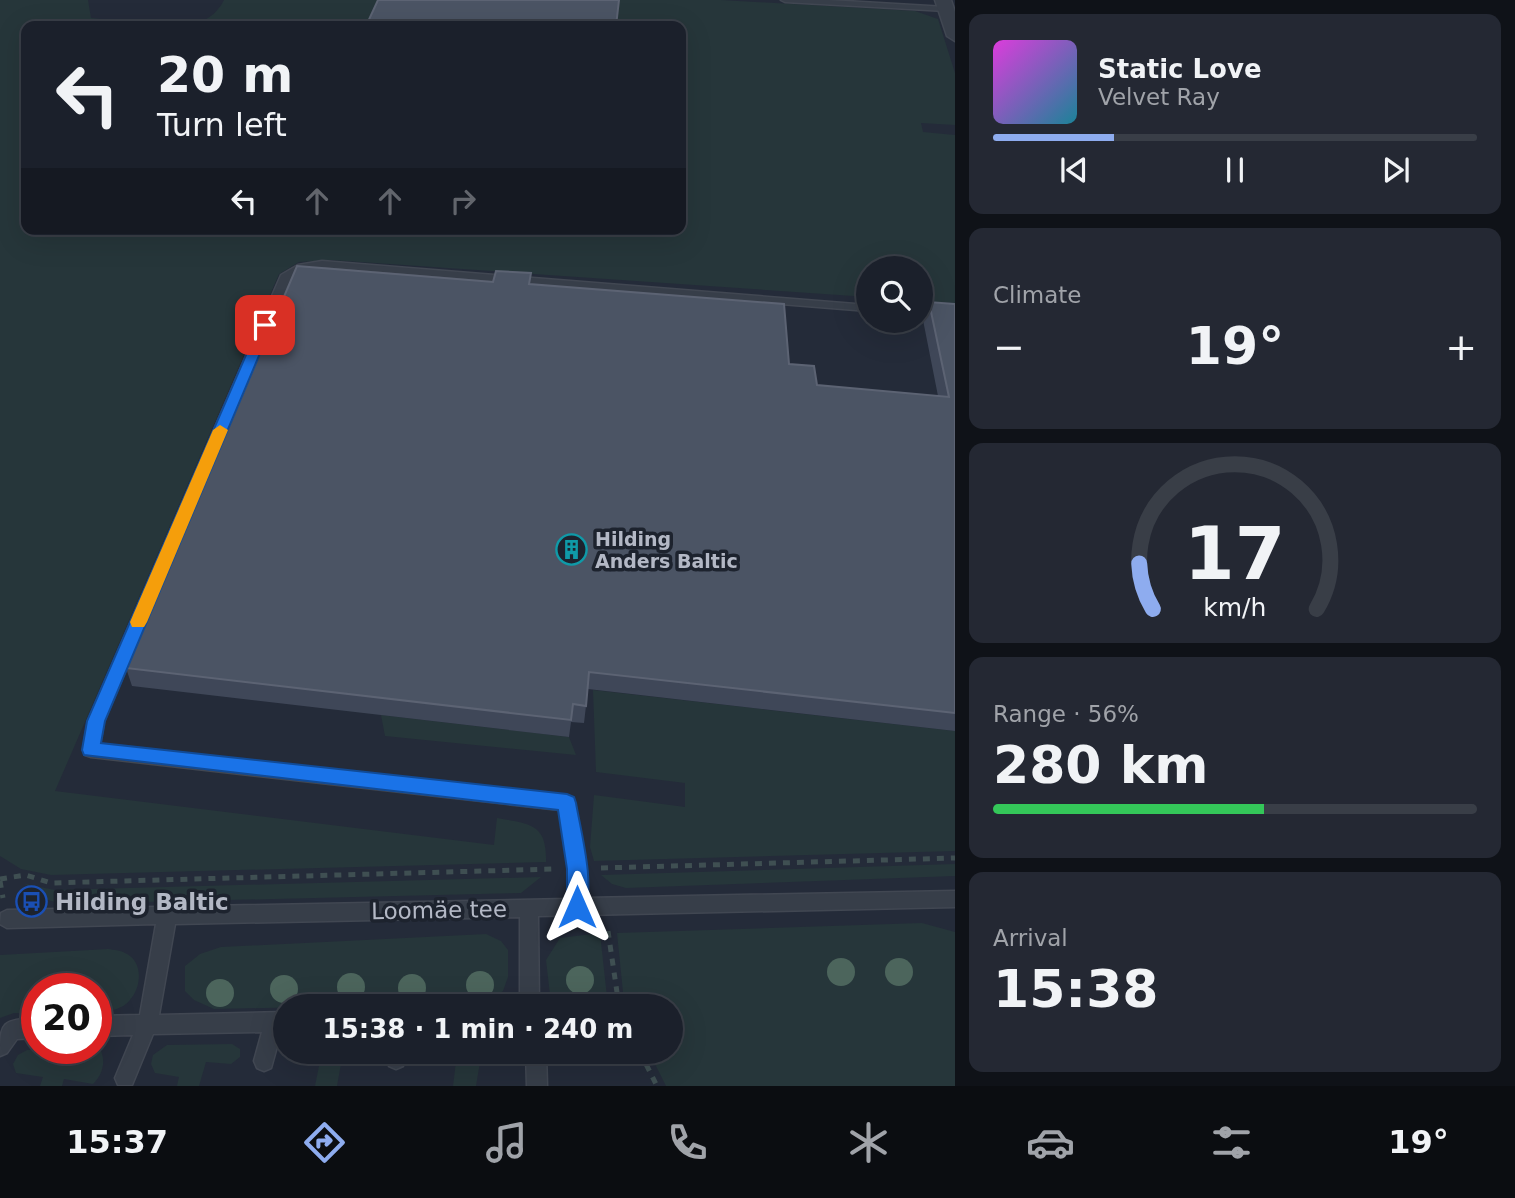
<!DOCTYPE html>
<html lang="en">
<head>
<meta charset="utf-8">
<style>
  :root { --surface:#1b202b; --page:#242833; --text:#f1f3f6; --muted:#a0a3a9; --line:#393e47; --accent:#8eacef }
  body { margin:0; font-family:"DejaVu Sans",sans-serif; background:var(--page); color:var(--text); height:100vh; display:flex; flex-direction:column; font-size:26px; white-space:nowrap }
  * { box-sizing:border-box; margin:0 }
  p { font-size:23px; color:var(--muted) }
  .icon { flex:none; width:38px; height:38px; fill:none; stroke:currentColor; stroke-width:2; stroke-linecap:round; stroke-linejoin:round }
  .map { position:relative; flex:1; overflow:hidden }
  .drawer { display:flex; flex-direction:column; gap:14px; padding:14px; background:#0f1218; width:560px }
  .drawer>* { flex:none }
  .hud { position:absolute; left:21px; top:21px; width:665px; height:214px; border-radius:14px; box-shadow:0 7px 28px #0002,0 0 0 2px var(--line); background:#1b202b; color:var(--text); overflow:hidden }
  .controls { position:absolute; left:856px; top:256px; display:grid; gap:14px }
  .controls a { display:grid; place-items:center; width:77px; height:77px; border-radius:50%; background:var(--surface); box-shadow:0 7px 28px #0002,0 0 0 2px var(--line); font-size:35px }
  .speed { position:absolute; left:21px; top:973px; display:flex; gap:14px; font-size:35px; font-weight:700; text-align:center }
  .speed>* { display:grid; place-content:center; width:91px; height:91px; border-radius:50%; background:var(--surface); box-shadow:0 7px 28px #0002,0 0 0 2px var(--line); line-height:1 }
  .speed .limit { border:10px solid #d22; background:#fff; color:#111 }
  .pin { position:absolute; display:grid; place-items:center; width:60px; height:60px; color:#fff; margin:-30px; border-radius:14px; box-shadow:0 4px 10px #0006 }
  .me { position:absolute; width:77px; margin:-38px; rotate:0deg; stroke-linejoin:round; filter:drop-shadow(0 0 5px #0008) }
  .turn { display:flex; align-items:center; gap:24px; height:147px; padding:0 21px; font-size:32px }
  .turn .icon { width:91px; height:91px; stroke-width:2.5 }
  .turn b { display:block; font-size:49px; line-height:60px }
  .lanes { display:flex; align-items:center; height:66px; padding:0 21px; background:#0003; justify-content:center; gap:35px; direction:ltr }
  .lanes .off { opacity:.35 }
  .big { font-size:52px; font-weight:700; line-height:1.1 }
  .drawer .widget { flex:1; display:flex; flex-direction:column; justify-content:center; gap:10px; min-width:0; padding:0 24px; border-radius:14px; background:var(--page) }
  .drawer .dial { align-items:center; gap:0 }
  .dial svg { height:182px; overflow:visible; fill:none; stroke:var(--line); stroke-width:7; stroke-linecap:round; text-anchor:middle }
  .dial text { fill:var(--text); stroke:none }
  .song { display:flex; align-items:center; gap:21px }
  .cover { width:84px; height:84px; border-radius:10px; background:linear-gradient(135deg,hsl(300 70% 55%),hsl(190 70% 35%)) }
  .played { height:7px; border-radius:4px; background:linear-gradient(90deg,var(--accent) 25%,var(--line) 25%) }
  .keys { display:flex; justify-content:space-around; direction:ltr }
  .heat { display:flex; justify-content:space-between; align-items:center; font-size:38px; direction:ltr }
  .charge { height:10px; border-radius:5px; background:linear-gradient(90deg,#34c759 56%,var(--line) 0) }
  .trip { position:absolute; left:273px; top:994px; width:410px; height:70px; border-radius:35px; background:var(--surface); box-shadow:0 7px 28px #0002,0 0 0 2px var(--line); font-weight:700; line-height:70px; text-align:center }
  .dock { display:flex; height:112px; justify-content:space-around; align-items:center; background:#0b0d11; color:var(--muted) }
  .dock .icon { width:49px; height:49px }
  .dock .active { color:var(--accent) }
  .dock b { font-size:32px; color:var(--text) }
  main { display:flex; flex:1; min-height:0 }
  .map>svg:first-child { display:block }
  .green { fill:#26363a }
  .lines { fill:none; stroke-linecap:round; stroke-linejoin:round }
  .service-casing { stroke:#414752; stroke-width:3 }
  .minor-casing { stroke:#414752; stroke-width:3 }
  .path { stroke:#3f4f52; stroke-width:5; stroke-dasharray:7 7; stroke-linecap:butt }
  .service { fill:#373e49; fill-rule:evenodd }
  .minor { fill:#373e49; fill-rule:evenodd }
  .tree { fill:#4c655c }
  .wall { fill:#3f4758 }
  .building { fill:#4b5464; stroke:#5c6373; stroke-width:2 }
  .route { fill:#1a73e8; stroke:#114b97; stroke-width:2 }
  .slow { fill:#f59e0b }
  .labels { text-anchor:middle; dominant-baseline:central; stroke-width:7; stroke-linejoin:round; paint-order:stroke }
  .poi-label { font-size:19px; font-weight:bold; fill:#b3b8c5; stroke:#1d232e; text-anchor:start }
  .near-poi-label { font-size:23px; font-weight:bold; fill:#b3b8c5; stroke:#1d232e; text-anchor:start }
  .near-street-label { font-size:23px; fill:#b3b8c5; stroke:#1d232e }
</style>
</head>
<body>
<main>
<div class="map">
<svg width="955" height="1086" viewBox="0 0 955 1086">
  <rect width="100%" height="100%" fill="#242b39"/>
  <path class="green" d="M0,0H88L91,18L168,26H26V229H681V26H182C202,22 214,19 224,0H721L915,11L938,19L955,73V125L921,123L923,132L955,135V303L921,301L920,268H868V297L331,260L299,262L279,274L55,791L494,845L497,818C530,824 547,823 546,862L51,875L21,869L0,856Z
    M593,690L955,731V851L594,861L590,847L594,795L685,807V783L596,772Z
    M381,715L569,737L576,755L385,736Z
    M955,864V876L626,888L612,884L601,875Z
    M541,877L521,893L62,904L41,898L25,884L55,890Z
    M922,923L955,932V1086H666L649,1052H670V1006H626L624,1002L617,933Z
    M600,933L608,1006H557L550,995L546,960L560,938Z
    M486,934L501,941L508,950V977L503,991L489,1003L214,1009L194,1000L185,991V966L200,954L221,947Z
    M108,949C114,950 120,950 125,953C148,963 140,1000 119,1008C113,1011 103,1011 96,1011V989H37V1013H14L0,1018V955Z
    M232,1044L240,1049V1057L231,1064L206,1062L199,1086H177L179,1077L155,1073L151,1064L153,1055L167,1045Z
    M97,1049L101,1051C106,1063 102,1075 93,1084L64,1079L62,1086H40L43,1077L16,1073L13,1064L18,1055L27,1050Z
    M293,1052H378L376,1058L365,1066L341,1064L337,1086H315L320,1061L296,1057Z
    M420,1052H514L510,1062L503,1066L480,1062L476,1086H453L456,1062Z"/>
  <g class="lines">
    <defs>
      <path id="service" d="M781,0H828L946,7L950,9L946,11L785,2Z
        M322,261L868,305V311L322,267L305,270L292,277L104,721L100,744L567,796L573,798L575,803L586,869V898L955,891V907L538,916L539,1006H520V917L175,924L159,1015L285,1012V1032H281L271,1068L264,1071L257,1068L254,1061L262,1032L153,1034L132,1085H118L115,1078L133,1035L96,1036V1016L140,1015L156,924L7,928L0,924L1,913L7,910L568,899V869L560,810L91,757L85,755L83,750L88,721L281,275L298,265Z
        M920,309L955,312V318L920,315Z
        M37,1018V1038L17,1039L7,1053L0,1056C0,1021 2,1020 37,1018Z
        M386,1052H406L403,1066L396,1069L389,1066Z
        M526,1052H546L547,1086H527Z"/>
      <path id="minor" d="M935,0H951L955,12V41L947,36Z"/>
    </defs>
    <use href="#service" class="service-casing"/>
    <use href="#minor" class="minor-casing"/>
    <path class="path" d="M601,868L955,858
      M0,879L26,875L51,883L554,869
      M0,881L3,898
      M608,931L619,1006
      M640,1052L657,1086"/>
    <use href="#service" class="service"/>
    <use href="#minor" class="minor"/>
  </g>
  <g class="tree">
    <circle cx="841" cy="972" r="14"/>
    <circle cx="899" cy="972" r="14"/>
    <circle cx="580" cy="980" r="14"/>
    <circle cx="480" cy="985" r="14"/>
    <circle cx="351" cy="987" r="14"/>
    <circle cx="412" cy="988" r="14"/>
    <circle cx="284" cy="989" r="14"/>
    <circle cx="220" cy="993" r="14"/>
  </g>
  <path class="wall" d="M493,282L531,284L789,364L817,385L938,396L923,320L929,302L955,304V731L588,689L584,723L571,722L569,737L132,686L126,668Z"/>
  <path class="building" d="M378,0H619L616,26H366Z
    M297,266L493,282L496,271L531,273L529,284L784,304L789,364L814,366L817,385L949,397L929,302L955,304V713L589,672L586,706L573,704L571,720L126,668Z"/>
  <path class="route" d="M265,321L272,325L105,721L101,743L567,794L574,797L576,803C581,832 596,887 584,914L577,917L570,914L567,907V869L558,810L84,755L82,750L87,721L259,325Z"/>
  <path class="slow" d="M220,425L228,430L147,622L144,627H132L130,622L213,430Z"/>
  <defs>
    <symbol id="building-ring" viewBox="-11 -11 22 22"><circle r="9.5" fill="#1d232e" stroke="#0f9aa8" stroke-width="1.5"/><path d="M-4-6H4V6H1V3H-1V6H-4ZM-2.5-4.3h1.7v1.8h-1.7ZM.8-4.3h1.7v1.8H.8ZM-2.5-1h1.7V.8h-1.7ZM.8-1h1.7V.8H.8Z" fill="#0f9aa8"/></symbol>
    <symbol id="bus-ring" viewBox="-11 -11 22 22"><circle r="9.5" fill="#1d232e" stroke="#1a4fb4" stroke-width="1.5"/><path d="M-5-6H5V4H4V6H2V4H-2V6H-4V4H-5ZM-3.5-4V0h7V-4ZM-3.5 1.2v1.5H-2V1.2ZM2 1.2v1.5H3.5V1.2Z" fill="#1a4fb4"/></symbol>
  </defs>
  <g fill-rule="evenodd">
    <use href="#building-ring" x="554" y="532" width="35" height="35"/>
    <use href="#bus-ring" x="14" y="884" width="35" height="35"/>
  </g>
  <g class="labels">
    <g class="poi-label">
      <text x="595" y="539">Hilding<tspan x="595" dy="22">Anders Baltic</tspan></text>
    </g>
    <g class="near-poi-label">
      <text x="55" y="902">Hilding Baltic</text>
    </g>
    <g class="near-street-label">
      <text transform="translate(439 910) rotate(-1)">Loomäe tee</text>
    </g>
  </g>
</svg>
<div class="controls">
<a><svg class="icon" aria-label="search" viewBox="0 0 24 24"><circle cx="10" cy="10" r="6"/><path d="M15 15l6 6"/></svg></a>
</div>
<div class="speed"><div class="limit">20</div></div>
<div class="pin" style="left:265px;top:325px;background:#d93025"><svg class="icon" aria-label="arrive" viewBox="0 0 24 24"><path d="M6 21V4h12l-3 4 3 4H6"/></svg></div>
<svg class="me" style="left:577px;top:907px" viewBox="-20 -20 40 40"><path d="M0-17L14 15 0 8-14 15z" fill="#1a73e8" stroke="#fff" stroke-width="4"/></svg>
<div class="trip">15:38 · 1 min · 240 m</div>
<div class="hud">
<div class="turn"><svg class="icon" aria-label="left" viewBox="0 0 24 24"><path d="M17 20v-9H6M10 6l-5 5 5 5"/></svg><div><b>20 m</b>Turn left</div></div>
<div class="lanes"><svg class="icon" aria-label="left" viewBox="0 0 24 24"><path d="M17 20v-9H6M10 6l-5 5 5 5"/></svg><svg class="icon off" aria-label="ahead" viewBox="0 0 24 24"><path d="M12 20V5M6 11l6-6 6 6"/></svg><svg class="icon off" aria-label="ahead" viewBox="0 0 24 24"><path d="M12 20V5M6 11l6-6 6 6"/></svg><svg class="icon off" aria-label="right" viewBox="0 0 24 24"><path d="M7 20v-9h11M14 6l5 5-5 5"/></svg></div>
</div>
</div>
<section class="drawer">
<div class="widget">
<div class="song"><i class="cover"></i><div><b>Static Love</b><p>Velvet Ray</p></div></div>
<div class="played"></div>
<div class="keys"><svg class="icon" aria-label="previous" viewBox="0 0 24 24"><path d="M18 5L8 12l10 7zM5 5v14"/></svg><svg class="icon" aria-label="pause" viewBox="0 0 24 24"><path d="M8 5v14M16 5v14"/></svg><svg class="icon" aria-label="next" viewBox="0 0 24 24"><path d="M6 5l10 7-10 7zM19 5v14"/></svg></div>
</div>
<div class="widget"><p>Climate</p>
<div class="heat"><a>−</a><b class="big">19°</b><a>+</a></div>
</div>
<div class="widget dial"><svg viewBox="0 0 100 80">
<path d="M14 69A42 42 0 1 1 86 69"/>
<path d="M14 69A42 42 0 0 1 8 49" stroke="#8eacef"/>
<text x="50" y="56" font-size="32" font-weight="700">17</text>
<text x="50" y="72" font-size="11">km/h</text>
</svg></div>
<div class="widget"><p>Range · 56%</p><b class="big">280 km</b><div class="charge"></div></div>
<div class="widget"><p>Arrival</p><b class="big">15:38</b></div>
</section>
</main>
<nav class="dock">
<b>15:37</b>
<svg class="icon active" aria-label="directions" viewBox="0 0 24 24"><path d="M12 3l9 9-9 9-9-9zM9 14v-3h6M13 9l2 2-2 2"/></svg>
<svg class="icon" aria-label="music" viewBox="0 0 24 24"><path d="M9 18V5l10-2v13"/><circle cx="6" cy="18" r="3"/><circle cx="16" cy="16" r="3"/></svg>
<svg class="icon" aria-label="phone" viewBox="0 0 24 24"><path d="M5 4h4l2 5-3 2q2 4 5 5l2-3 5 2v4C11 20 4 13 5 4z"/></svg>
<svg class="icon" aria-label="climate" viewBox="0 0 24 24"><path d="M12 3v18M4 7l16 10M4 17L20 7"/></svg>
<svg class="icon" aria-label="car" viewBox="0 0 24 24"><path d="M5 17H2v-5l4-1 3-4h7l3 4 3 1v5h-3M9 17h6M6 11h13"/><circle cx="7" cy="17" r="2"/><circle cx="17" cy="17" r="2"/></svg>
<svg class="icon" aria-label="filters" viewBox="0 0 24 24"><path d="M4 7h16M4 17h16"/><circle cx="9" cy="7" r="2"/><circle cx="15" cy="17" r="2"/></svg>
<b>19°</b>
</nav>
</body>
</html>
